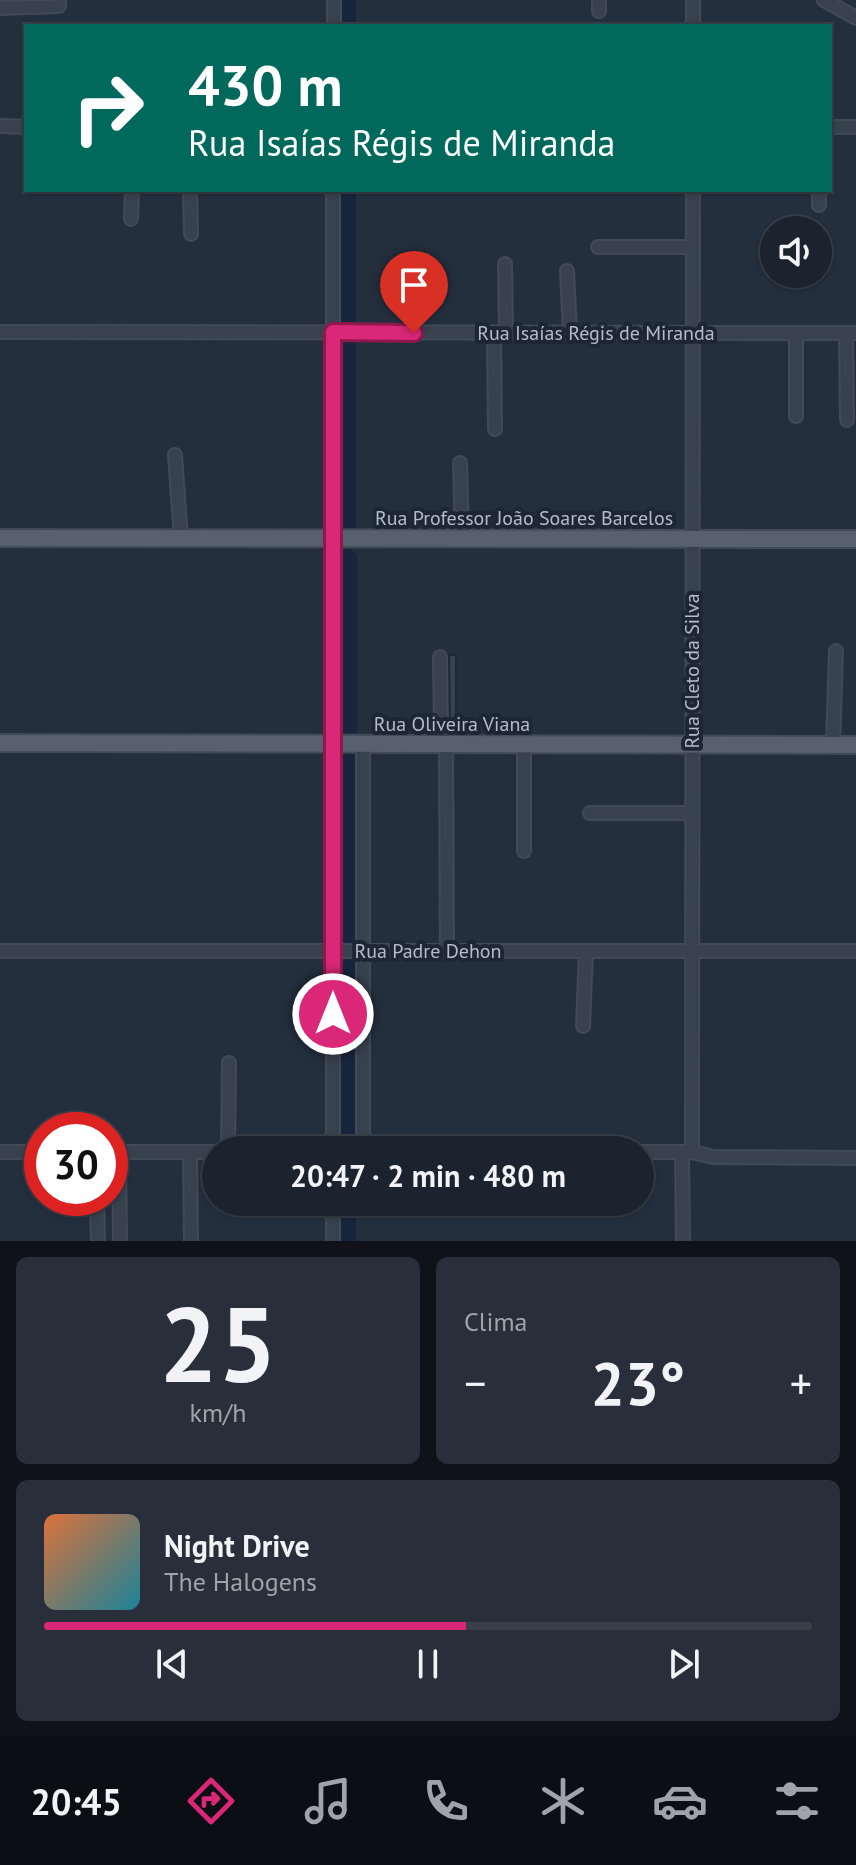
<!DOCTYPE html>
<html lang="pt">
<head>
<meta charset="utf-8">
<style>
  :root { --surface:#1b232e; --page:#282f3a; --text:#f1f3f6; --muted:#a0a4aa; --line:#39404a; --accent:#db2777 }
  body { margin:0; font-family:"PT Sans",sans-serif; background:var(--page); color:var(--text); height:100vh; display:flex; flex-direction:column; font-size:30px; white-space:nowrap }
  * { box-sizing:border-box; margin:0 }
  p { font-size:26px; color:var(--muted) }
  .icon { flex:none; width:44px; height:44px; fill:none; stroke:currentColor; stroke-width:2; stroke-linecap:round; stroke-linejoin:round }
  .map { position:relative; height:1241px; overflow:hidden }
  .sheet { display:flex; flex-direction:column; gap:16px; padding:16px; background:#0f1319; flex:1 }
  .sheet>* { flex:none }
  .top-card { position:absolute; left:24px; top:24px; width:808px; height:168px; border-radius:0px; box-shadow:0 2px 6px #0004,0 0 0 2px var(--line); background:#00695c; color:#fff; overflow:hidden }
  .tools { position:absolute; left:760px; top:216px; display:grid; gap:16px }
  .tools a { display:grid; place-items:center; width:72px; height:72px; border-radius:50%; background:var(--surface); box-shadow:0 2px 6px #0004,0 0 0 2px var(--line); font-size:40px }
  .speed { position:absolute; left:24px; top:1112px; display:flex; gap:16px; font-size:40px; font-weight:700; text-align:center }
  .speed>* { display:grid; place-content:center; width:104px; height:104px; border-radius:50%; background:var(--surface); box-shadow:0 2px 6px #0004,0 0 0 2px var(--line); line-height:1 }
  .speed .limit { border:12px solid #d22; background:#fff; color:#111 }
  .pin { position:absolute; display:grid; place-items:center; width:68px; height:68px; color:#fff; margin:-82px -34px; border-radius:50% 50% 50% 0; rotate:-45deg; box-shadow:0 0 8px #0007 }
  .pin .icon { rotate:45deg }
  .me { position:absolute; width:88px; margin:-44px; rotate:0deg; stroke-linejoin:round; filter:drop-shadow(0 0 6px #0008) }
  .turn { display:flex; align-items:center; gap:28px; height:168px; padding:0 32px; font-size:36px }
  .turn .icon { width:104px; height:104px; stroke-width:2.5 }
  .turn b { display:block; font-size:56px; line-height:68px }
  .big { font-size:60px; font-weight:600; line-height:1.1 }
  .sheet .card { flex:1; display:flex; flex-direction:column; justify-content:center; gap:12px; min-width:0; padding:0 28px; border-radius:12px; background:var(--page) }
  .sheet .dial { align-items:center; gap:0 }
  .dial b { font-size:104px; line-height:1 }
  .song { display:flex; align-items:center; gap:24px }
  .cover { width:96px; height:96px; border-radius:12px; background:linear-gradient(135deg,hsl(20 70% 55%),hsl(190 70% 35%)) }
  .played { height:8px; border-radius:4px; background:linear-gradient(90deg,var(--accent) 55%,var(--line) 55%) }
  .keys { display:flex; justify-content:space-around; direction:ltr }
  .heat { display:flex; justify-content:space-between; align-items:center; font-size:44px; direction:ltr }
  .sheet .tiles { flex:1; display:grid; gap:16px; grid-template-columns:1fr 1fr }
  .card:last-child { grid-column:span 2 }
  .trip { position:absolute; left:202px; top:1136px; width:452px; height:80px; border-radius:40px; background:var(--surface); box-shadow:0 2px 6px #0004,0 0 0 2px var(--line); font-weight:600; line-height:80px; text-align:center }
  .tabs { display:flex; height:128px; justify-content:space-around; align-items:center; background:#0b0e12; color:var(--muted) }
  .tabs .icon { width:56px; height:56px }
  .tabs .selected { color:var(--accent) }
  .tabs b { font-size:36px; color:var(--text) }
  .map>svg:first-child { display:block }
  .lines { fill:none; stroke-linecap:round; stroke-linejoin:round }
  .river { stroke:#17263c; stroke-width:18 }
  .building { fill:#364354; stroke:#1f2835; stroke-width:2 }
  .minor-casing { stroke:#414a57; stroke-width:16 }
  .major-casing { stroke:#414a57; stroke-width:20 }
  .minor { stroke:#38414e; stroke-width:12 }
  .major { stroke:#56606e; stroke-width:16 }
  .route-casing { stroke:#8e194d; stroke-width:20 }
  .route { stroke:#db2777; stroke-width:14 }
  .labels { text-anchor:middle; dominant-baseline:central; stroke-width:8; stroke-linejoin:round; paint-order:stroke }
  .street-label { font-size:20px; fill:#b4bcc9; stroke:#1d2633 }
</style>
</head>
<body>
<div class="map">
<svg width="856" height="1241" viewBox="0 0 856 1241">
  <rect width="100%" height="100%" fill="#242f3e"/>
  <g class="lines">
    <path class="river" d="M347,26V0
      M347,325V190
      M347,348V524
      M348,558V733
      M347,1150L348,754
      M347,1241V1202"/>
  </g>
  <path class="building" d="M449,655H456V729H450Z"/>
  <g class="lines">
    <defs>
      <path id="minor" d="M599,0V11
        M693,0V26
        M824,0L856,18
        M0,8L59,6V0
        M334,26V0
        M0,126L26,127
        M830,127H856
        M190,190L191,234
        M819,205V190
        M131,219L132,190
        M598,247H693
        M505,264L506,333
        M567,271L570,333
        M0,332L856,333
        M494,333L495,429
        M796,333V416
        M846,333L847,420
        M175,455L181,538
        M460,463L462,538
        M440,657L441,731L446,744L447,951
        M363,744V1150
        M833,745L836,651
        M590,813H692
        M524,851V744
        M0,951H856
        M583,1026L586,951
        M228,1150L229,1063
        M333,1150V190
        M0,1152H42
        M110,1152H216
        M119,1152L120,1241
        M190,1152L191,1241
        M640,1152H692L713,1157L856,1158
        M682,1152L683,1241
        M692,1152L693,190
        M97,1198L98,1241
        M363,1206V1202
        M333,1241V1202"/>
      <path id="major" d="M0,538L856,539
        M0,743L856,745"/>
    </defs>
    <use href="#minor" class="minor-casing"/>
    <use href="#major" class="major-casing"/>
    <use href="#minor" class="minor"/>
    <use href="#major" class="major"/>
  </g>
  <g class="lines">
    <defs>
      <path id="route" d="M333,1014V332L414,333"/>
    </defs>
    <use href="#route" class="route-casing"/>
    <use href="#route" class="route"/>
  </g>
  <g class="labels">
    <g class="street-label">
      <text x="596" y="333">Rua Isaías Régis de Miranda</text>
      <text x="524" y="518">Rua Professor João Soares Barcelos</text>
      <text transform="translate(692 671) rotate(-90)">Rua Cleto da Silva</text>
      <text x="452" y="724">Rua Oliveira Viana</text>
      <text x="428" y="951">Rua Padre Dehon</text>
    </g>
  </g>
</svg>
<div class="tools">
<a><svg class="icon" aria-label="sound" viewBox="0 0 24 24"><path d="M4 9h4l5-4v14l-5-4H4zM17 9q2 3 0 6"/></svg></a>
</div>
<div class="speed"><div class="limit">30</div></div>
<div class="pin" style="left:414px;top:333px;background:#d93025"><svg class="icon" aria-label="arrive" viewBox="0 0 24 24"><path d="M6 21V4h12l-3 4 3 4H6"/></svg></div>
<svg class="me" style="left:333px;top:1014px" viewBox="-20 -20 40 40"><circle r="17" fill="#db2777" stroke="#fff" stroke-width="3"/><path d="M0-11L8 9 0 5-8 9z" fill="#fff"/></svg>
<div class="trip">20:47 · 2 min · 480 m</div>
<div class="top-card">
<div class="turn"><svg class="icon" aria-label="right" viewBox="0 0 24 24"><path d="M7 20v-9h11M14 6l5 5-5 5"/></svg><div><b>430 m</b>Rua Isaías Régis de Miranda</div></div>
</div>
</div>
<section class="sheet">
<div class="tiles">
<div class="card dial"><b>25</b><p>km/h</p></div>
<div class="card"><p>Clima</p>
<div class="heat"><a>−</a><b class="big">23°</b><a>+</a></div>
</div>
<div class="card">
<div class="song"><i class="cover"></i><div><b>Night Drive</b><p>The Halogens</p></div></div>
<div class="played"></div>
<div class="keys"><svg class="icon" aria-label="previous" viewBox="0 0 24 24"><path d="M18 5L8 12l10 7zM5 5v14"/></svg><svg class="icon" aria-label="pause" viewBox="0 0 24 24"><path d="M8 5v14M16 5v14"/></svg><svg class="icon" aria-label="next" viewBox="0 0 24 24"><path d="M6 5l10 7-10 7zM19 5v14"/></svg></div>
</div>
</div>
</section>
<nav class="tabs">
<b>20:45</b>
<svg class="icon selected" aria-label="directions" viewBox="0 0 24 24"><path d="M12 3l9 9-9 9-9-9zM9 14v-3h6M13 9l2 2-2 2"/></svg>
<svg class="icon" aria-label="music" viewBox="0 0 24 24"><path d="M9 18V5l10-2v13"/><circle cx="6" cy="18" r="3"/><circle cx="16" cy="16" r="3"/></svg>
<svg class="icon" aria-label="phone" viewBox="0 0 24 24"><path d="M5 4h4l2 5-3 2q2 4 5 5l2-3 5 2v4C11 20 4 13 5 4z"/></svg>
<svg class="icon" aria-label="climate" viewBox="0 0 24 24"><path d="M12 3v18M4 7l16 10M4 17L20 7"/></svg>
<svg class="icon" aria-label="car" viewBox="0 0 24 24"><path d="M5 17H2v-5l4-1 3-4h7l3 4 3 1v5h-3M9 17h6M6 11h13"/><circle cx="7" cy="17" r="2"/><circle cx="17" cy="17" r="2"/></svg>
<svg class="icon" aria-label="filters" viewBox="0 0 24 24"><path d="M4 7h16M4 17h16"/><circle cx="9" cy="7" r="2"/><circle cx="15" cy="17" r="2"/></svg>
</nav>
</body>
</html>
